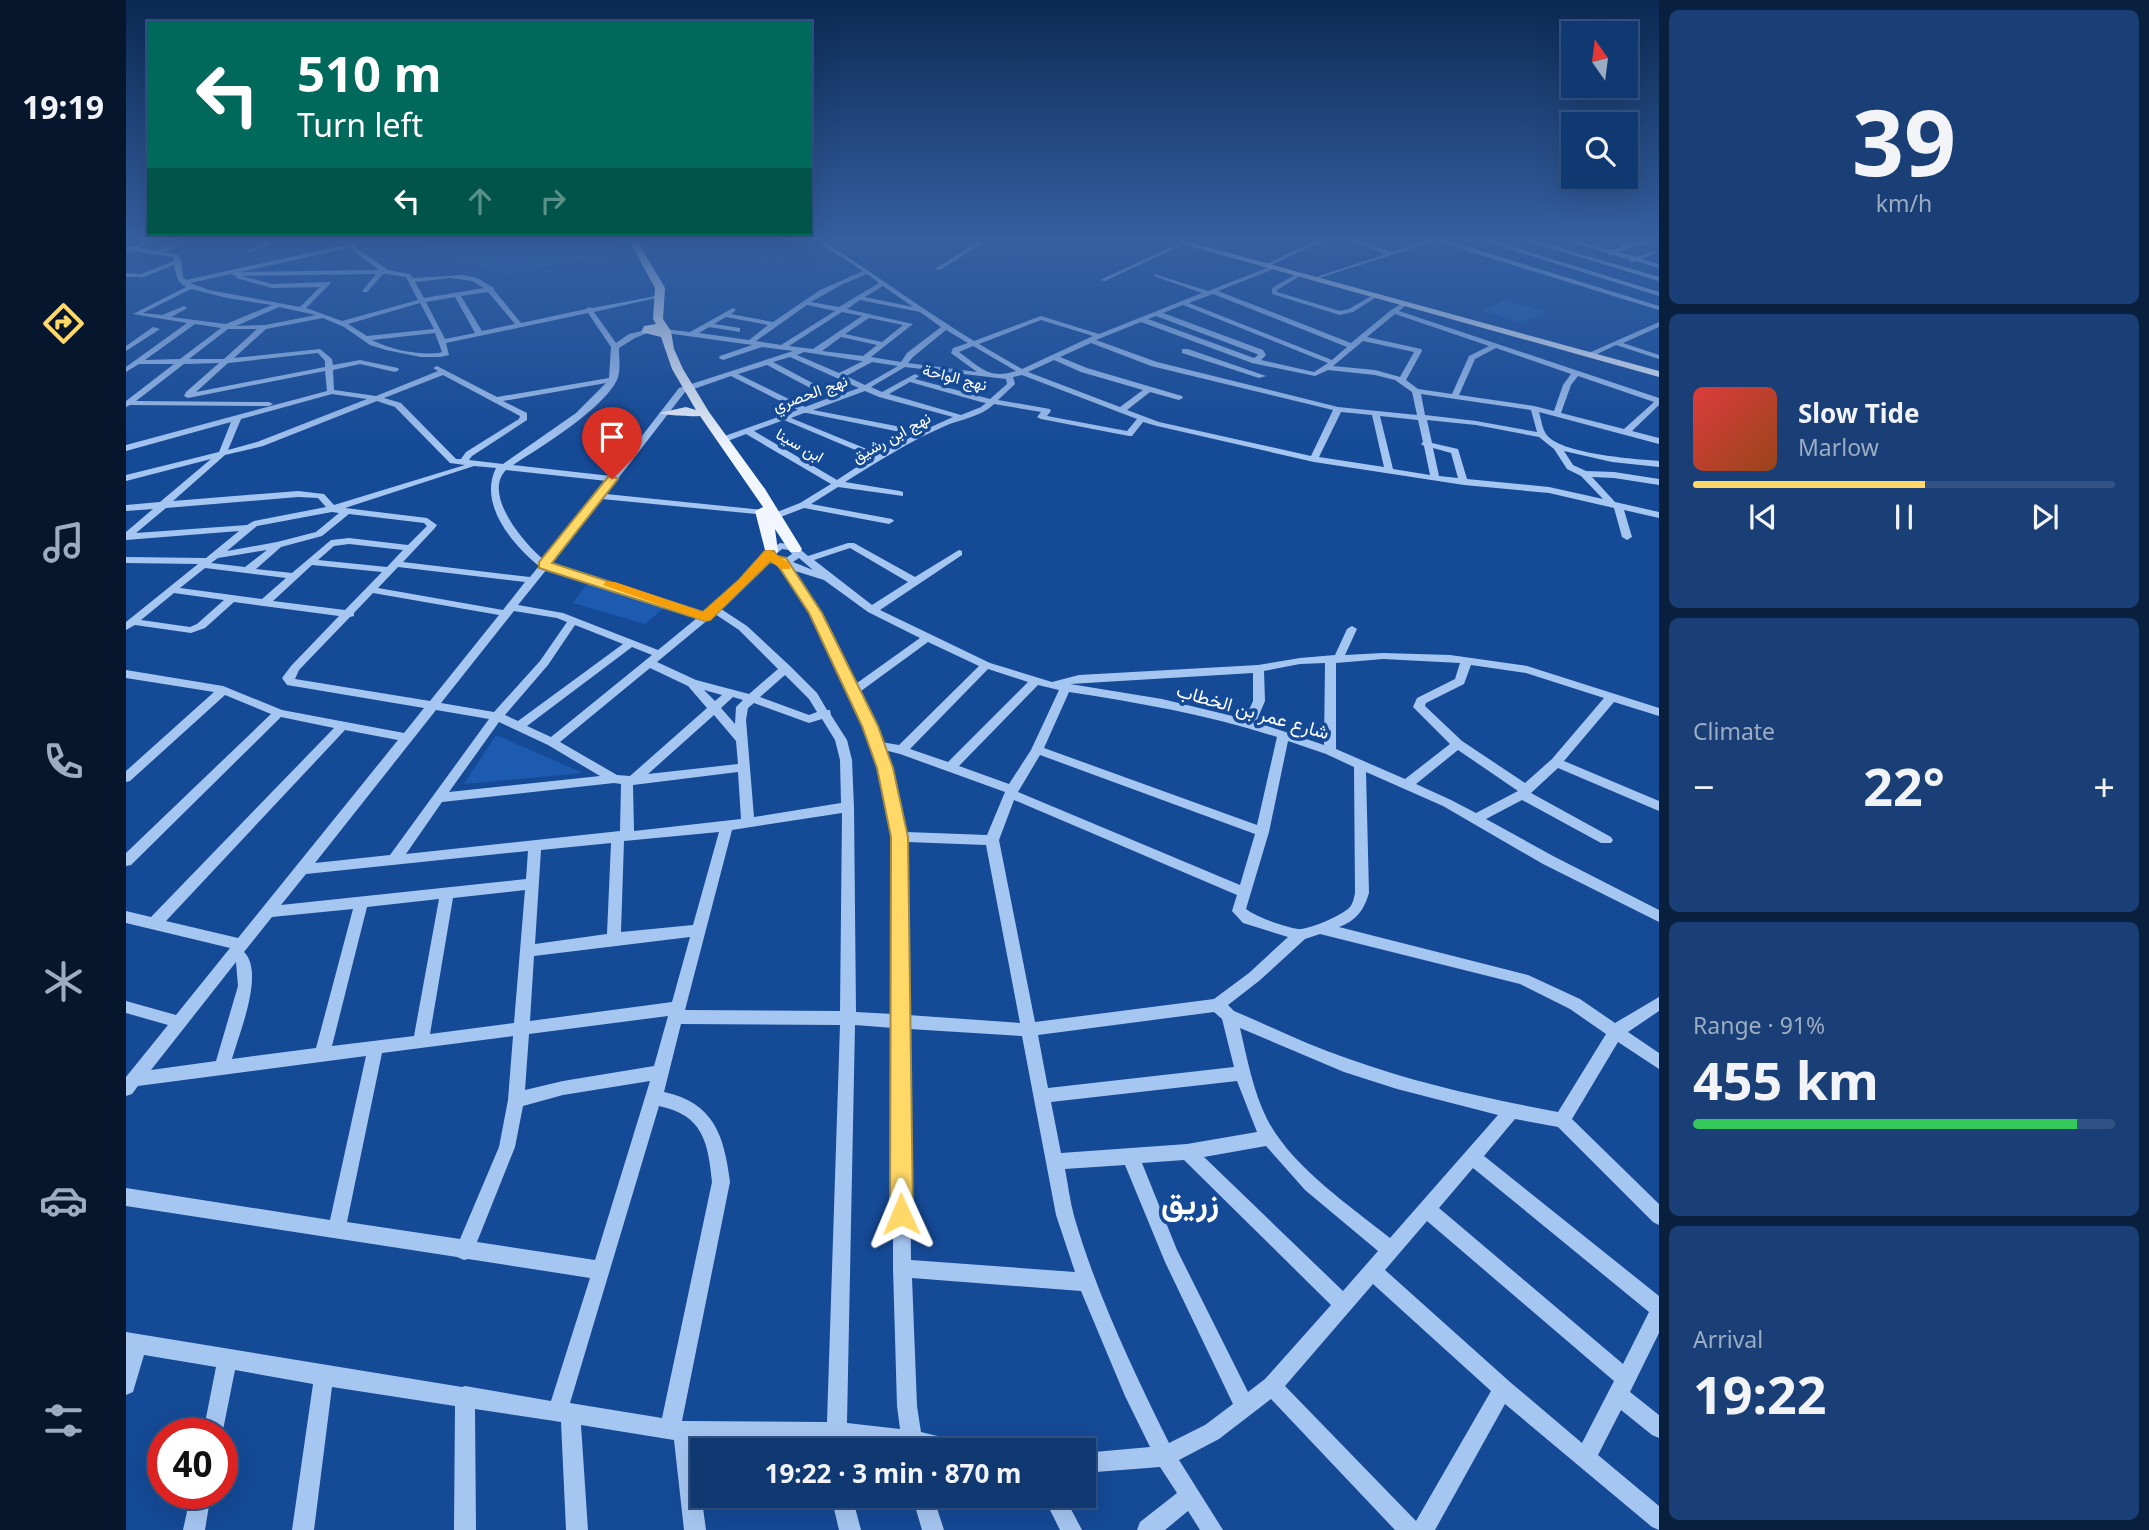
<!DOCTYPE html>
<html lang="en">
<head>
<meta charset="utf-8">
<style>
  :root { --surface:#103871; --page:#193f76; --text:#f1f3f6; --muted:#9cacc3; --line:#305284; --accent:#ffd867 }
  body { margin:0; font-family:"Noto Sans",Vazirmatn,sans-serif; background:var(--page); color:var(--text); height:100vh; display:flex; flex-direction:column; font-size:26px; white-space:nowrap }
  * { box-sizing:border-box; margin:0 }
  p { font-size:23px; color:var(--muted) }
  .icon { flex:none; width:38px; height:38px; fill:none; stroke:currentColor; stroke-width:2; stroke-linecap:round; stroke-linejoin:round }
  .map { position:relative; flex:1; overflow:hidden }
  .details { display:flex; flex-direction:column; gap:10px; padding:10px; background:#091f3e; width:490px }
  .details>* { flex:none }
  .top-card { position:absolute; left:21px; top:21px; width:665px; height:214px; border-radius:0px; box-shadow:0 7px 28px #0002,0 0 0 2px var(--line); background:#00695c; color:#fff; overflow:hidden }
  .needle { width:46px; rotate:346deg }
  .buttons { position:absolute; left:1435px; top:21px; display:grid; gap:14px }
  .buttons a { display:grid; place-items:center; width:77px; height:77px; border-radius:0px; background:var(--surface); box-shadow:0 7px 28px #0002,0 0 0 2px var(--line); font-size:35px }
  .speed { position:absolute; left:21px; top:1418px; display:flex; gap:14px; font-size:35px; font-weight:700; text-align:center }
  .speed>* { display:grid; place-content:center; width:91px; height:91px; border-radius:50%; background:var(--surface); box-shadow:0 7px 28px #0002,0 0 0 2px var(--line); line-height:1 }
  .speed .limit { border:10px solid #d22; background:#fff; color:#111 }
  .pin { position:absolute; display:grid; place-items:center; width:60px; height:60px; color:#fff; margin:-72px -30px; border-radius:50% 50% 50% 0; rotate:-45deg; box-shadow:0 0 7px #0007 }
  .pin .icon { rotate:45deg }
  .me { position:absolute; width:77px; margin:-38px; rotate:359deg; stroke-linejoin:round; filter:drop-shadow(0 0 5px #0008) }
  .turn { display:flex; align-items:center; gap:24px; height:147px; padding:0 35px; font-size:32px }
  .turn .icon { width:91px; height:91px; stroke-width:2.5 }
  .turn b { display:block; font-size:49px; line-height:60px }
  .lanes { display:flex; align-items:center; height:66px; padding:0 35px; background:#0003; justify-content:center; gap:35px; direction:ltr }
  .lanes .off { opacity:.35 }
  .big { font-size:52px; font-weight:700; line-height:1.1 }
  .details .tile { flex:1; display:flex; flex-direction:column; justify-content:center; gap:10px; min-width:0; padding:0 24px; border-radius:10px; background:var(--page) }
  .details .dial { align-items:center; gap:0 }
  .dial b { font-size:91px; line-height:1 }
  .song { display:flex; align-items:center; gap:21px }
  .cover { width:84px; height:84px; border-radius:10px; background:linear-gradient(135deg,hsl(0 70% 55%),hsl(20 70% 35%)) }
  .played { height:7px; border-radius:4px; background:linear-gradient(90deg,var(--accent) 55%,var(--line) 55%) }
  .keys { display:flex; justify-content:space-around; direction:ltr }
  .heat { display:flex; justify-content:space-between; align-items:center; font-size:38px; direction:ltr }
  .charge { height:10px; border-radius:5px; background:linear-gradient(90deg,#34c759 91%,var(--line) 0) }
  .trip { position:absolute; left:564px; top:1438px; width:406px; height:70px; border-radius:0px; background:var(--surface); box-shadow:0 7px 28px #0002,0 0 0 2px var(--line); font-weight:700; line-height:70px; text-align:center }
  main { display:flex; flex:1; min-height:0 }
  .menu { display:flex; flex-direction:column; width:126px; justify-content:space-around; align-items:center; background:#06162d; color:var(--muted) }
  .menu .icon { width:49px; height:49px }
  .menu .selected { color:var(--accent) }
  .menu b { font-size:32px; color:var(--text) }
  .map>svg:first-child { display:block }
  .green { fill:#1d5bb1 }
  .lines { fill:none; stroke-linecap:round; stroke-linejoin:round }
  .minor { fill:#a6c6f2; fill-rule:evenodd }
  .major { fill:#f1f6ff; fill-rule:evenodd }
  .route { fill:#ffd867; stroke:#a68c43; stroke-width:2 }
  .slow { fill:#f59e0b }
  .labels { text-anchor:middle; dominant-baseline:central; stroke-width:7; stroke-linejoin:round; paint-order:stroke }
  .far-street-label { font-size:16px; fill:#fff; stroke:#154a97 }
  .street-label { font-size:19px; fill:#fff; stroke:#154a97 }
  .near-district-label { font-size:32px; font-weight:bold; fill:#fff; stroke:#154a97 }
</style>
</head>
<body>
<main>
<nav class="menu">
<b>19:19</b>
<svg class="icon selected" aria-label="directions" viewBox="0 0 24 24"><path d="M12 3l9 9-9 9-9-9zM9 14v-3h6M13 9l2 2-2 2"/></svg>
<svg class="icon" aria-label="music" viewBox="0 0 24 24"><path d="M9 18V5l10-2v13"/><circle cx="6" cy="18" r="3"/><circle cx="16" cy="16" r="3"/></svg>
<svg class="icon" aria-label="phone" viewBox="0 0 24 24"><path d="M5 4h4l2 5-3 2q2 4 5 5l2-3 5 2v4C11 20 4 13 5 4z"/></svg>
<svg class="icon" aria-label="climate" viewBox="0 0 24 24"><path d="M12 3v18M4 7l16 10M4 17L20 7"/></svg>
<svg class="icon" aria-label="car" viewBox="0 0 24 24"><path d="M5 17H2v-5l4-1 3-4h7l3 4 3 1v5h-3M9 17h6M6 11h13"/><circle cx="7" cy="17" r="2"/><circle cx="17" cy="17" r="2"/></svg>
<svg class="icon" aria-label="filters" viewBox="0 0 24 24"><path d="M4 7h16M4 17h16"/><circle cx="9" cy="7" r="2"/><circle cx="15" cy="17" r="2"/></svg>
</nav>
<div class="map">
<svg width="1533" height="1530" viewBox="0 0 1533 1530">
  <rect width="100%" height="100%" fill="#154a97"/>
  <path class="green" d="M280,237H485L491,254L381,274L297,248Z
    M1378,300L1420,312L1394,323L1357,311Z
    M462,582L539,607L519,624L447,603Z
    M370,735L457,773L338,784Z"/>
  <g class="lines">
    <path class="minor" d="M28,237H36L13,248L31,251L62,237H70L38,252L52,255L55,261L57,277L60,280L219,245L216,242L219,240L228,244V246L262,270L284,274L287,278L337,275L351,278L368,288V290L395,323L460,309L463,307L466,308L530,296V298L468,312L490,343L503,334L520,330L524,332L509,338L493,348C493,358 495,371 491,380C476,410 416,446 387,465L485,476L553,388L667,351L636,347L597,360L593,358L594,356L626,345L540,333H537V329L564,332L607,308L610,310L605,314L647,322L694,290L737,271L684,237H691C745,271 794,308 848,341L915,316L973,334L1076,293L1028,276V274L1082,291L1146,266L1149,268L1148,269L1092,291L1225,343L1265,310L1278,302L1281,304L1273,311L1533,398V405L1506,431L1533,438V444L1413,412C1415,418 1416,428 1420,434C1433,454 1509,459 1533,461V467L1486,462L1438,451L1447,465L1460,471L1488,472L1533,479V485L1488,478L1466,477L1489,502L1533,512V518L1498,510L1506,537L1501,540L1496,537L1488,508L1423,493L1338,485L1188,462L1031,426L1017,422L1006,436H1003L915,419L911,417L915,412L868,404C855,417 835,419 819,426C784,441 751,462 719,482L774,491L777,492V496L712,487L685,504L766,519L768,521L763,524L678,508L652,518H646V514L674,503L705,484L620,434L599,442H593V438L672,410L605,376L559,392L480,494L637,510L642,513L640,515L476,499L425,564L578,613L641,552L654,543L669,545L682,556L722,543H728L789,577L833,550L836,551V555L754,610L864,663L926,682L953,675L1132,665L1174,658L1209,655L1221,629L1226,626L1231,629L1219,655L1257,653L1324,655L1401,666L1533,708V716L1488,702L1438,761L1533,801V811L1432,768L1405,793L1485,837L1487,840L1485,843H1475L1396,800L1360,819L1427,856L1533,910V922L1417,864L1317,806L1240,772L1243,893C1238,910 1230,921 1213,927L1402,975L1454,999L1489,1023L1533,997V1011L1502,1032L1533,1053V1069L1492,1042L1446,1119L1533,1204V1225L1527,1222L1432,1127L1389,1119L1358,1156L1533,1296V1333L1504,1392L1533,1415V1438L1526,1435L1495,1410L1472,1455L1533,1506V1530L1526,1527L1379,1404L1309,1530H1269L1145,1399L1093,1439L1053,1460L1097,1530H1074L1062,1511L1039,1530H1011L1014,1522L1051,1493L1034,1467L957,1473V1453L1024,1447L999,1396L955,1291L786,1278L791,1406L795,1432L845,1444L848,1451H778L720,1443V1451H700V1442L568,1441L580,1530H558L548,1440L455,1425L462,1530H440L435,1422L349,1409L350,1530H328L329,1406L206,1387L188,1530H166L187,1384L109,1370L96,1435V1433H77L90,1367L18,1355L7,1392L0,1395V1332L336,1387L339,1386L425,1401L464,1278L342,1259L338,1260L331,1257L0,1206V1188L204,1220L240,1056L12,1086L6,1094L0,1096V1077L42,1025L0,1013V1001L50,1015L104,948L0,923V911L25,917L208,728L155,717L5,865L0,866V853L145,714L99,695L4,781L0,782V771L88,692L0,678V670L97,686L156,710L278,733L298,708L161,685L156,678L165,666L213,616L108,602L79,628L65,633L9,625L0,630V622L72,564L0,563V557L80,558L113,531L0,540V532L27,509L0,511V505L34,502L85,459L0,481V475L93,452L105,422L0,451V445L201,391L199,371L62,398L58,396L60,392L93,363L58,364L10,401L143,402L147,404L143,406L4,405L0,407V401L48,364H13L0,372V367L61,323L7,314L60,287C51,282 50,275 48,265L18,277H0V273L15,274L48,261L47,257L0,250V246L6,247ZM223,248L253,270L114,272ZM105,274L110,276V278L146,288L194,287L174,307L83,290L64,283ZM250,274L237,290V292H241L257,274H260L280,277L292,300L216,321L180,308L204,284V282L146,284L115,276ZM741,274L753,283L713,307L685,302L715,285ZM324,278L346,281L358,288L298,298L289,282ZM757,286L787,307L739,297ZM65,289L101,298L146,305L100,324L45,317L60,309L61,308L58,306L36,315L17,313ZM362,292L389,324L356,331L335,296ZM1087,294L1221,347L1206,360L1063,303ZM329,297L349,333L319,339L300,302ZM734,300L794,312L815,327L781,353L775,362L745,357L787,324L721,309ZM294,303L308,329L241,336L222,324ZM681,305L709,311L655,345L630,341ZM1057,305L1202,363L1188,372L1135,360L1140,355L1137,350L1037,313ZM153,307L190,315L139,325L110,326ZM716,312L736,316L687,349L663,346ZM462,313L485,347L483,378L371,397L311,366L307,368L312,371L250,396L208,390L207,370L234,364L269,372L273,370L272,368L234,360L207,365L206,359L194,349L108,358L140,329L197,318L218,327L244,345L260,350L295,357H314L323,355L320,343ZM1269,314L1363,346L1343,356L1326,394L1292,389L1280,380L1296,351L1295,349L1241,337ZM1030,316L1131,354L1132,355L1128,358L1022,319ZM600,317L642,325L623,340L573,333L583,327L614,332V328L588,324ZM743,318L777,325L756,342L719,334ZM915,320L967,336L896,369L853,344ZM1015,322L1126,363L1189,376L1202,370L1249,375L1269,380L1286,392L1291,415L1212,407L1031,362L970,340ZM69,324L95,328L54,359L19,360ZM102,329H131L98,359H63ZM820,330L842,343L827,348L825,353L851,372L782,363L787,357ZM309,333L316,352L313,353C291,355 266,350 246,340ZM715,337L751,345L737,356L696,351ZM1237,341L1288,352L1274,377L1249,370L1207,366ZM965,343L1025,366L1207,410L1185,456L1033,422L1001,410L1024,392L1053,400L1057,398L1056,396L961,368L934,357ZM847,346L890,371C863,380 854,367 833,352ZM1370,348L1445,374L1437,385L1428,411L1408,406L1333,395L1349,359ZM678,352L735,361H737L713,373L671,355ZM192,353L199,361V367L70,392L102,363ZM664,357L733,388L711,396L647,362ZM928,360L955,372L1017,390L994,407L902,372ZM746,362L772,366L739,385L720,376ZM641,365L703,398L679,407L612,374ZM779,367L880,379L881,384L864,399L789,379L793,376L789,374L756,392L745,387ZM317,375L394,416L393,419L340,452L335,459H330L275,403L258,398ZM896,375L1011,419L1001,431L921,416L925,411L924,409L872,400L889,384L887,377ZM1452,376L1528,402L1498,429L1435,413L1445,385ZM784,382L855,402L860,403L855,407L835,415L763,394ZM480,383L450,413L377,464L343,460L346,456L401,420V413L377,401ZM739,391L753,397L827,417L796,431L687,410ZM206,394L241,399L131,442L102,450L115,419ZM1295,394L1405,410L1411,432L1350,421L1299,415ZM251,401L269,407L324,463L339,465L208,505L198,494L172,491L47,501L99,455L137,446ZM1215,412L1246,415L1258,467L1193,457ZM678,413H681L789,435L753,454L665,418ZM1254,416L1292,420L1297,442L1295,444L1298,446L1304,475L1267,469ZM658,420L746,457L711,480L628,431ZM1301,420L1350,425L1413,437L1428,449L1441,469L1455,476L1477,499L1423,487L1341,479L1332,449L1306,443ZM1307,448L1325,453L1332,478L1313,476ZM348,466L370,468C352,504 386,544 413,566L404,577L277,562L308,529L311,525L301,518L219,508ZM380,470L481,481L418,560C398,544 356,494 380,470ZM172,497L192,498L200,507L128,521L121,525L10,533L40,508ZM206,512L213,513L190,532L151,542L101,551L131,526ZM223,514L298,523L301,526L282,545L223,538L205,540L166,573L130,569L155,547L196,536ZM223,544L277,550L261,567L192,560L208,546ZM724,548L782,582L746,605L688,560ZM656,549L663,550L666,554L660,558L652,557L650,554ZM141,550L119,567L85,563L92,558ZM673,558L687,570L667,562ZM644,560L652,563L671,592L708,658L738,728L750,764L767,837V1014L730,1012L728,807L726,760L721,740L705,715L704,710H701L691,693L664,666L621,626L595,609ZM186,565L256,572L219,610L147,601ZM272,567L399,582L377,610L252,588ZM79,568L160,578L136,599L54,588ZM421,569L571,618L532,650L437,613L392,605ZM666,570L698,580L742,612L794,638L731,683L701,625ZM48,593L98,600L71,624L64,627L15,620ZM247,593L373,615L304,701L169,679L173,670L224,617L228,616V613ZM388,611L431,618L441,622L414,661L368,712L315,703ZM589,614L613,630L652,669L623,694L570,680L531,662ZM449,625L497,644L392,721L379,715L422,665ZM802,642L853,666L773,745L755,742L735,691ZM506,647L526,655L425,737L401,726ZM1257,659L1334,663L1329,679L1291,698L1287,707L1324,744L1279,779L1210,749V663ZM1199,663L1198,745L1130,722L1139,701L1138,671L1174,664ZM1345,665L1400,673L1478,698L1426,759L1399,783L1336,741L1299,706L1300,703L1338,684ZM524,668L562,686L581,708L504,776L491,775L434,742ZM862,669L902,682L822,762L784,749ZM1127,673V701L1119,719L1036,699L944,684ZM659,675L683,699L691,712L683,715L634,697ZM912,685L933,690L905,750L883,784L833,766ZM578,690L596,695L589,701ZM943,692C1014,703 1083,715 1151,737L1131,825L918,748ZM607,697L617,700L610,707L609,724L595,708ZM628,703L683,723L696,719L709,740L714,760L715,803L628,817L620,720L622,708ZM310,710L363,719L264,855L189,863ZM588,715L610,741L612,764L522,774ZM373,722L422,745L474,776L323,792ZM219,730L272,740L112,938L40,921ZM1162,741L1200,754L1228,767L1229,893C1228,898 1227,904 1223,908C1215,916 1182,930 1172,929C1159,927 1130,917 1120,909L1143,832ZM758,750L774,754L879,792L861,835L780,832ZM1332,750L1392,791L1350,813L1325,800L1290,784ZM914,755L1129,834L1114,885L892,792ZM612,772L615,819L508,831L507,785ZM488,783L495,784L494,831L280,854L316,802ZM888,800L1111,895L1106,911L1117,923L1162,937L1123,973L1088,999L909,1022L873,840ZM716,813L714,1011L559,1010L606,830ZM593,832L567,925L495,932L498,841ZM781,842L860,845L894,1023L782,1015ZM485,843L481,934L409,944L415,850ZM402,851L400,879L155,905L180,874ZM399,890L388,1023L304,1034L327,898ZM313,899L288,1036L206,1046L241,907ZM227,909L190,1048L106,1059C113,1034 139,972 118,952L146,917ZM1194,934L1394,984L1444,1009L1480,1034L1432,1112C1362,1099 1290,1083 1223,1059C1184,1046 1146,1027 1108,1011L1102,1005L1133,981L1179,939ZM564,937L546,1002L404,1021L408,956ZM110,962L112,986L90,1061L25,1070ZM1088,1012L1096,1019L1108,1067L922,1088L912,1035ZM542,1016L528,1066L437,1081L399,1090L403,1034ZM555,1024L714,1025L701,1422L556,1421L604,1182C598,1135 588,1103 538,1092ZM729,1025L767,1028V1268L771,1406L774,1429L721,1423ZM1114,1028L1218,1072L1271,1089L1372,1115L1264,1238C1223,1205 1166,1167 1141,1119C1127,1091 1121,1058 1114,1028ZM783,1029L896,1036L930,1215L949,1272L785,1260ZM387,1036L382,1100L373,1147L334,1239L221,1222L256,1053ZM524,1081L469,1260L351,1242L389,1147L397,1106L437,1095ZM1111,1081L1131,1132L1061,1144L935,1153L925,1102ZM533,1106C577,1115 582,1142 586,1182L536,1418L444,1403ZM1140,1146L1179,1190L1252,1251L1217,1291L1078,1157ZM1058,1160L1205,1305L1139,1379L1122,1392L1051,1250L1016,1163ZM999,1165L1039,1262L1107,1404L1079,1425L1043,1443C1007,1370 971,1295 948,1216C944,1201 942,1185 939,1169ZM1347,1168L1523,1312L1497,1364L1313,1208ZM1301,1221L1488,1381L1456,1443L1384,1382L1259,1270ZM1247,1284L1365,1391L1290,1521L1159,1386Z
      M130,237H137L144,245L121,253V251L137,244Z
      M859,237H866L814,270L809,269Z
      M1198,237H1206L1141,267L1136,266Z
      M1212,237H1221L1266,252L1303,239L1299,237H1310L1533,306V310L1309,241L1187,280V278L1260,254Z
      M1344,237H1354L1533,292V296Z
      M1387,237H1397L1533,277V281Z
      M1430,237H1440L1487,251L1497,246L1472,237H1482L1503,243L1525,241V243L1508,246L1493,252L1510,257L1530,251V253L1516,259L1533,264V268L1510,261L1504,262V260L1487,255H1482V253Z
      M1056,242L1061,243L979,281L974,280Z
      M1172,273L1174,274V276L1151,290V292L1214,311L1223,309L1247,295L1252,296L1227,312L1214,315L1146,294V288Z
      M1533,322V327L1497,343L1533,355V359L1490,345L1465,357L1458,355Z
      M27,327L34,329L0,351V346Z
      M1056,349H1062L1140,376L1133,378L1056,353Z
      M65,1493H85L79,1530H57Z
      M705,1496H726L735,1530H713Z
      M786,1496H807L818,1530H796Z
      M917,1496H938L956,1530H934Z"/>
    <path class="major" d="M501,237H509L539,288L537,319L545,331L548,349L557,369L583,412L639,489L676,549L674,552H664L649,529L652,551L650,554H640L629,511L637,507L574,416C569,417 537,415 533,413L560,407L570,410L546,369L535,337L515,332L518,326L530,324L527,319L529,288Z
      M1031,237H1045L1533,371V377Z"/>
  </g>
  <linearGradient id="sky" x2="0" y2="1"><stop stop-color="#0c2953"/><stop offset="0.53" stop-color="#3560a1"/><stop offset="1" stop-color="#3560a1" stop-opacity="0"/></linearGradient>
  <rect width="1533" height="451" fill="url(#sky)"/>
  <path class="route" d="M486,476L492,479L426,563L577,612L613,580L639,551H648L651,556L660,558L696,613L752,726L767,768L782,837L787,1214L783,1222L775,1225L767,1222L764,1214L765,837L751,768L736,726L683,613L651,564L644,562L584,620L579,621L413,568V562L482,477Z"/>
  <path class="slow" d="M644,550L664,564V569H655L644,561L584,620L579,621L477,585L479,582H489L577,612L613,580L639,551Z"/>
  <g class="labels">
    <g class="far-street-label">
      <text transform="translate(829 377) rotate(14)">نهج الواحة</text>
      <text transform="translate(684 393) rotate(-20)">نهج الحصري</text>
      <text transform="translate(765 437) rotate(-29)">نهج ابن رشيق</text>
      <text transform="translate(674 445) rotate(30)">ابن سينا</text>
    </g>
    <g class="street-label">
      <text transform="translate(1127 711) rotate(16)">شارع عمر بن الخطاب</text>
    </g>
    <g class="near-district-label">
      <text x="1064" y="1201">زريق</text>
    </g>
  </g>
</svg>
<div class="buttons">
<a><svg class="needle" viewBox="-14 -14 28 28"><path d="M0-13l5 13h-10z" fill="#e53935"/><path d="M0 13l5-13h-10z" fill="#9cacc3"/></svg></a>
<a><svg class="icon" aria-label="search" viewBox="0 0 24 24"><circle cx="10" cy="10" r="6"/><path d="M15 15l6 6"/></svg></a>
</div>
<div class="speed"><div class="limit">40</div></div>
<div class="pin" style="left:486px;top:479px;background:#d93025"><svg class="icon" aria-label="arrive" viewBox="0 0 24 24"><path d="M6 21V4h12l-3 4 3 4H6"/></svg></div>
<svg class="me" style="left:775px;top:1214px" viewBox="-20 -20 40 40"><path d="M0-17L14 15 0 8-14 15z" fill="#ffd867" stroke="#fff" stroke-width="4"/></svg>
<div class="trip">19:22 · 3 min · 870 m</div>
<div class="top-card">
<div class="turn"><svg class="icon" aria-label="left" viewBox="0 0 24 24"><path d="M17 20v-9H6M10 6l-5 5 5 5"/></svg><div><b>510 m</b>Turn left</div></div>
<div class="lanes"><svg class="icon" aria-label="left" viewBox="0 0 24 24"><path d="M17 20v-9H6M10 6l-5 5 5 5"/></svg><svg class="icon off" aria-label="ahead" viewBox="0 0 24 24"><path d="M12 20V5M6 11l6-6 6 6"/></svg><svg class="icon off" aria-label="right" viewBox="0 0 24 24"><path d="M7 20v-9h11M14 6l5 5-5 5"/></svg></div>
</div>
</div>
<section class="details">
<div class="tile dial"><b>39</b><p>km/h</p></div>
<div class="tile">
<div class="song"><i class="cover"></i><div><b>Slow Tide</b><p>Marlow</p></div></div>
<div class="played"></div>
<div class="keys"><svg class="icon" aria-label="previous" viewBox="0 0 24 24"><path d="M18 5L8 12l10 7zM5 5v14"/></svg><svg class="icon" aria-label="pause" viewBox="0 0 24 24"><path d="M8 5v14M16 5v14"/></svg><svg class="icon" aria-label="next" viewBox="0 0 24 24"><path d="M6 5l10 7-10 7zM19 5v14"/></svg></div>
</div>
<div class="tile"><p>Climate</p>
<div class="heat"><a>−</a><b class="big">22°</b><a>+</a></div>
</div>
<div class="tile"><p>Range · 91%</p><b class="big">455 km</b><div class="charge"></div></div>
<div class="tile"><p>Arrival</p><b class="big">19:22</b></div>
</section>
</main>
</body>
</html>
